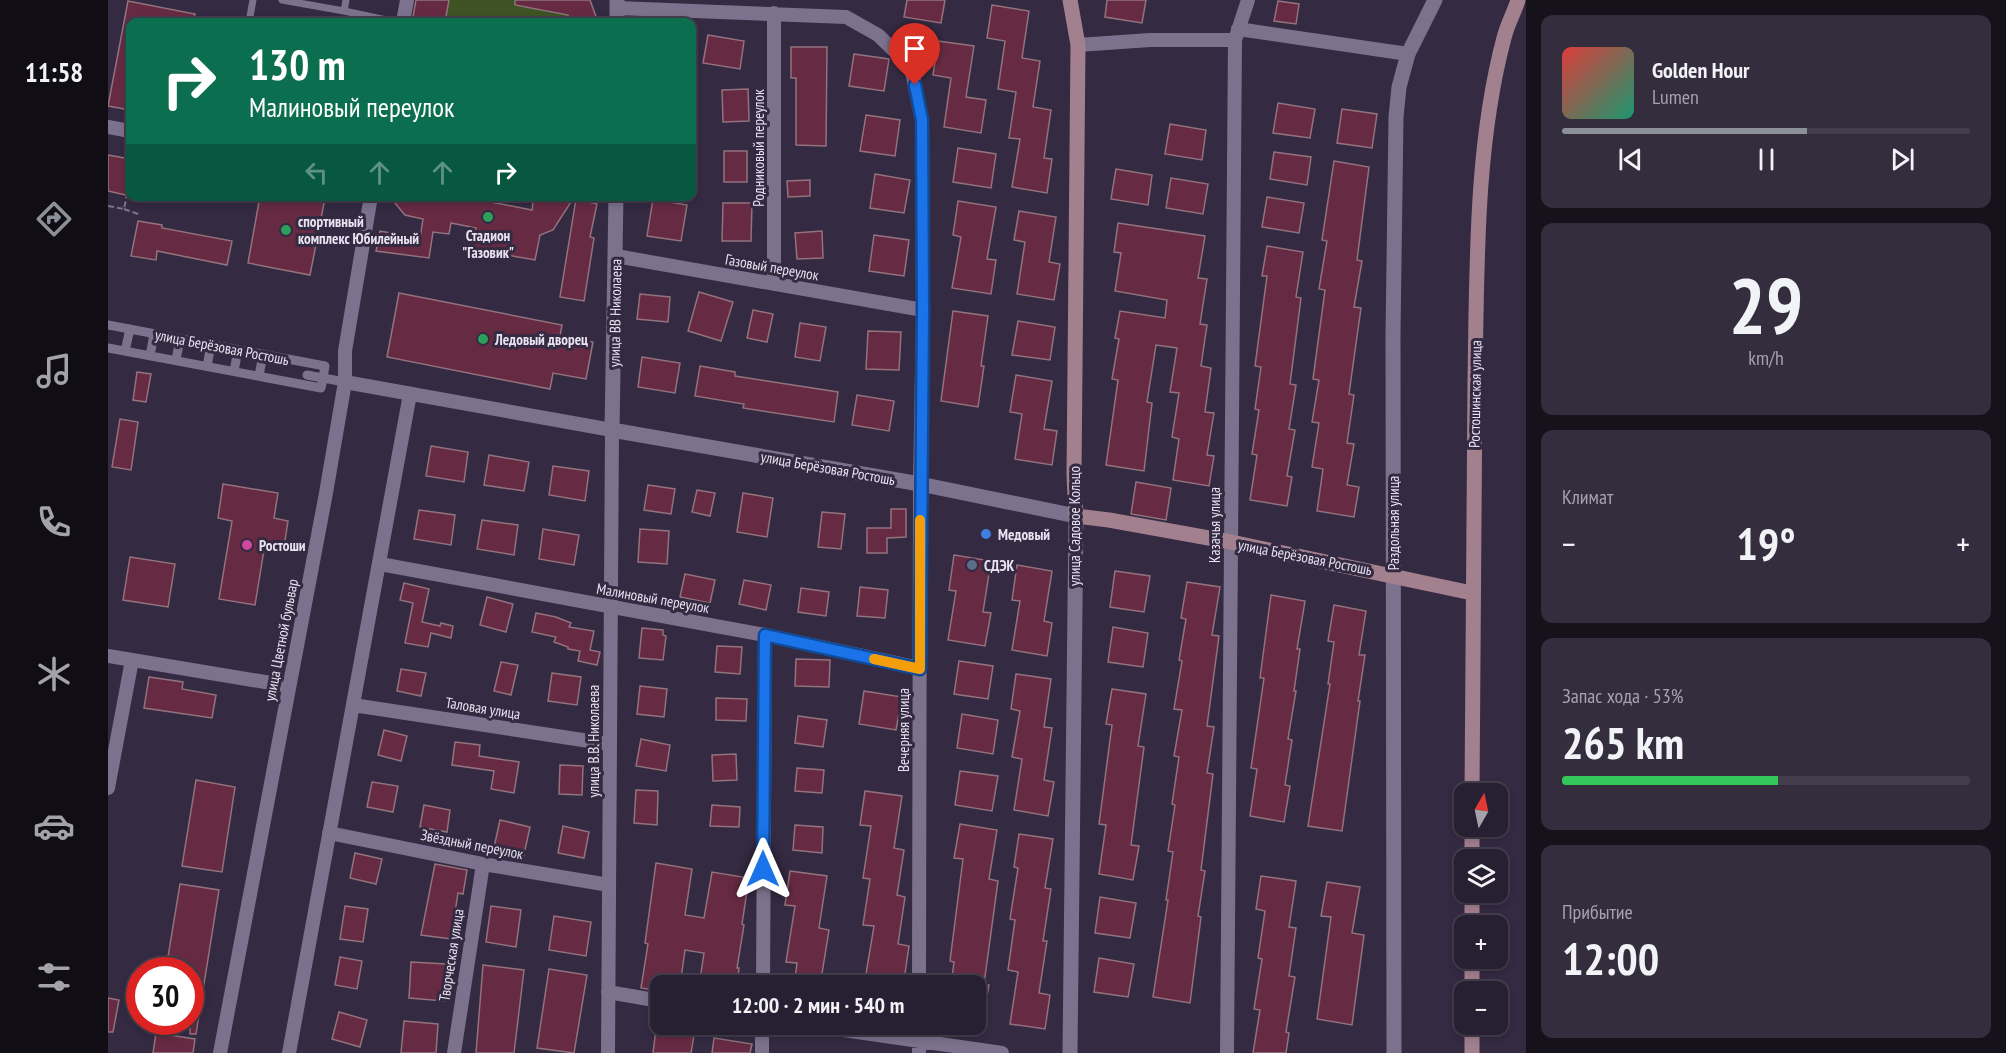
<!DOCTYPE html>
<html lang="ru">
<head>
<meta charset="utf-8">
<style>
  :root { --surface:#272032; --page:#332d3e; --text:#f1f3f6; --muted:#a4a3ac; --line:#433e4d; --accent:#8c9099 }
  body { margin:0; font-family:"PT Sans Narrow",sans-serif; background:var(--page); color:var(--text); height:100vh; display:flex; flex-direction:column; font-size:22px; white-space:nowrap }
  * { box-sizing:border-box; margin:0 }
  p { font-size:20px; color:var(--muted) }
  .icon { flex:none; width:33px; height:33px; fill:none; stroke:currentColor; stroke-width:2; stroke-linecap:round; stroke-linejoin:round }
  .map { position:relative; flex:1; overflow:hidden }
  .drawer { display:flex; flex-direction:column; gap:15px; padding:15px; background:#15121c; width:480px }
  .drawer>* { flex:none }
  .top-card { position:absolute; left:18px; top:18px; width:570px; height:183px; border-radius:12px; box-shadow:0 3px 9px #0003,0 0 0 2px var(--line); background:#0b6e4f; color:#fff; overflow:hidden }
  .needle { width:39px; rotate:9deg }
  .controls { position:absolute; left:1346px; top:783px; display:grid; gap:12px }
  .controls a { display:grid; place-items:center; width:54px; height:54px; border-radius:12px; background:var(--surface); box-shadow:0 3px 9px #0003,0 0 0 2px var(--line); font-size:30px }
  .speed { position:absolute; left:18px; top:957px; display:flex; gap:12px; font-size:30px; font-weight:700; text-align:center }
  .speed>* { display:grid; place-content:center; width:78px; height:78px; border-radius:50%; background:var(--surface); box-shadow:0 3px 9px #0003,0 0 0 2px var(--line); line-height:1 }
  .speed .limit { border:9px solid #d22; background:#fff; color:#111 }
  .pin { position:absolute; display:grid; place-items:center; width:51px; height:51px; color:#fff; margin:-62px -26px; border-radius:50% 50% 50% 0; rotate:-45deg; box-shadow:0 0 6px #0007 }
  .pin .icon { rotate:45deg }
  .me { position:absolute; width:66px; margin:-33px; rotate:0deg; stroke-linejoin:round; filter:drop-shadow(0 0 4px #0008) }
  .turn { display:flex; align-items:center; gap:21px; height:126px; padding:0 24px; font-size:27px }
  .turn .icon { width:78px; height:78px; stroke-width:2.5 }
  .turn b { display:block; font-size:42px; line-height:51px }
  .lanes { display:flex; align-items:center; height:57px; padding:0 24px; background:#0003; justify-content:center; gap:30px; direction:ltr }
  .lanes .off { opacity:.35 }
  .big { font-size:45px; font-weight:700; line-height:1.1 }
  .drawer .widget { flex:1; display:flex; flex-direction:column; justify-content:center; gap:9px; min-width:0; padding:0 21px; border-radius:12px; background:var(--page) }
  .drawer .dial { align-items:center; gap:0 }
  .dial b { font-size:78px; line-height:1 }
  .song { display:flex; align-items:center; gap:18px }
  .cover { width:72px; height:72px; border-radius:9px; background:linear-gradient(135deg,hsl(0 70% 55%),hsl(160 70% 35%)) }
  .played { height:6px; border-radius:3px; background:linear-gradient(90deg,var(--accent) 60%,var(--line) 60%) }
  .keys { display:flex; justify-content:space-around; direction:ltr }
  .heat { display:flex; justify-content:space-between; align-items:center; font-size:33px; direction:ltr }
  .charge { height:9px; border-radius:4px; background:linear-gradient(90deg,#34c759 53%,var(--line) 0) }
  .trip { position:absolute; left:542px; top:975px; width:336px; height:60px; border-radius:12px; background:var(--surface); box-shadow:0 3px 9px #0003,0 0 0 2px var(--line); font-weight:700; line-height:60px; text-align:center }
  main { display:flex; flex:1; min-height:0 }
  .tabs { display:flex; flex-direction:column; width:108px; justify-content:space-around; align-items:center; background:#100d14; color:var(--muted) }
  .tabs .icon { width:42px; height:42px }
  .tabs .selected { color:var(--accent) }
  .tabs b { font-size:27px; color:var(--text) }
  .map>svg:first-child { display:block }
  .green { fill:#3e5324 }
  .building { fill:#662b43; stroke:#92727d; stroke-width:1.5 }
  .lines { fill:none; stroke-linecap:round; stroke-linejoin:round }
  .path { stroke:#7c7488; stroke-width:2; stroke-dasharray:6 3; stroke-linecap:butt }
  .service { stroke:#7d728d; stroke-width:7 }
  .pedestrian { stroke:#7d728d; stroke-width:9 }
  .minor { stroke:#7d728d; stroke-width:14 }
  .tertiary { stroke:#7d728d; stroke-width:15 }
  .secondary { stroke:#a2808e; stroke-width:15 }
  .route-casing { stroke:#114b97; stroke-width:15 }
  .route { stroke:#1a73e8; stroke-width:10 }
  .slow { stroke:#f59e0b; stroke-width:10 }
  .leisure-dot { fill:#2e9e5b; stroke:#342a42; stroke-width:2 }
  .shop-dot { fill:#3f7fe0; stroke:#342a42; stroke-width:2 }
  .hotel-dot { fill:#d1479c; stroke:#342a42; stroke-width:2 }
  .service-dot { fill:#5c6f8a; stroke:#342a42; stroke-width:2 }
  .labels { text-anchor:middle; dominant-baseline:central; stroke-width:6; stroke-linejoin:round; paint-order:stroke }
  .street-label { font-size:15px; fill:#e8e2f1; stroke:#342a42 }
  .poi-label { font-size:15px; font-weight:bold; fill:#e8e2f1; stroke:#342a42; text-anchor:start }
</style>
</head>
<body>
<main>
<nav class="tabs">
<b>11:58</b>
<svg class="icon selected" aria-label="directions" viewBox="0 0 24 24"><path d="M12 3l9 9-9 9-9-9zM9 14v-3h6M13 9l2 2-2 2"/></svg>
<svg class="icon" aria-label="music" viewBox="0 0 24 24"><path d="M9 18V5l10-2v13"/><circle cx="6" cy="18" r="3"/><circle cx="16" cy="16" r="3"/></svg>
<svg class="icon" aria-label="phone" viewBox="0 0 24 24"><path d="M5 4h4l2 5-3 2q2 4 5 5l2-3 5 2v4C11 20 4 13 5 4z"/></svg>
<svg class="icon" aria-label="climate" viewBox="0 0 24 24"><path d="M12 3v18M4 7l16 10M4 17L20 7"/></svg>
<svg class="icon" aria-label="car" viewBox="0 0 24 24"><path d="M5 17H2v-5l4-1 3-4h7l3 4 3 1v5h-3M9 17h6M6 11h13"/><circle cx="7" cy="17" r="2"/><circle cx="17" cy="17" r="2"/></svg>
<svg class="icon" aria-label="filters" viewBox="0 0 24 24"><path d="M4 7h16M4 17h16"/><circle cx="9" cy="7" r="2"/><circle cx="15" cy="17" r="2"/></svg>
</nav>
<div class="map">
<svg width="1418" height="1053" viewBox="0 0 1418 1053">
  <rect width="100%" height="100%" fill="#342a42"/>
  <path class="green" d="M308,0H482L490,22H304Z"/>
  <path class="building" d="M308,0H341L337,22H304Z
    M407,0H482L490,22H459L460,15L407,5Z
    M799,0H837L833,23L796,17Z
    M999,0H1038L1034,23L997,17Z
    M20,1L87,14L85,22H22V110L0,106Z
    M1170,1L1191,4L1188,24L1166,21Z
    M884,5L921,11L914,58L932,61L925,107L943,110L936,158L944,159L939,193L904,187L912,139L901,138L908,92L890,89L897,41L879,38Z
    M600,35L636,41L632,69L595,63Z
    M830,41L866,46L858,97L878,100L873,133L836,127L843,78L825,75Z
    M683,47H719L718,146L688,145V78H683Z
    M746,54L781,59L776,91L741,86Z
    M640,89L641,121L615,122L614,90Z
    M1170,103L1207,109L1202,138L1165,133Z
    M1234,109L1269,114L1264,148L1229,143Z
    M758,115L792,120L787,156L752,151Z
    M1062,124L1098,130L1094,160L1057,154Z
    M850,148L888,154L883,188L845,182Z
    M616,151H639V182H616Z
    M1166,152L1203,157L1199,185L1162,179Z
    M0,155L22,159V196L0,191Z
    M1226,161L1261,167L1249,260L1254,261L1246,307L1253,308L1241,394L1246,395L1239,443L1246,444L1239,485L1251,487L1246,517L1209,511L1215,469L1204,467L1211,423L1204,422L1211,380L1205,379L1217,290L1211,289L1219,241L1214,240Z
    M1008,169L1044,175L1040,205L1003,199Z
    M767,174L802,180L796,213L762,208Z
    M1063,178L1100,184L1095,214L1058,208Z
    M702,180V196L680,197L679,181Z
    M152,196L217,198L202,275L140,263Z
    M281,196H352L424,210L426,196H454L465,199L445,230L432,235L427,260L365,249L368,228L343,223L341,234L325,232L321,258L268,251L272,231L312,238L315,219L297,215Z
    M1159,197L1196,203L1191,233L1154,227Z
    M468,199L489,204L482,237L486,238L476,301L452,297Z
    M545,199L579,205L573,241L539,236Z
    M850,201L888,207L879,259L888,260L883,294L844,288L853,237L845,235Z
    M615,203H644L643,241H614Z
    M911,211L948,217L941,262L952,264L946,300L909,294L917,242L906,240Z
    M30,221L54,225V228L124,241L119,265L49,251L48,260L23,256Z
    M1010,223L1097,236L1090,278L1099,279L1092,324L1099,325L1093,366L1103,368L1097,412L1106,413L1099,455L1106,456L1101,486L1065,480L1071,439L1064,437L1071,393L1062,392L1069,348L1048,345L1039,402L1044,403L1036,471L998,465L1010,380L1004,379L1011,339L1007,338L1012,311L1057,318L1059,300L1007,291L1013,253L1006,252Z
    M714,231L715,258L689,259L687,233Z
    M766,235L801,240L796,276L761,271Z
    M1159,246L1195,252L1188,297L1193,298L1182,384L1188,385L1181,429L1187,430L1179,476L1184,477L1179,506L1142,500L1149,455L1144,454L1151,410L1147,409L1153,367L1147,366L1159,276H1154Z
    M591,292L625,302L613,341L580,331Z
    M291,293L454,325L452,336L485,342L478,379L445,373L442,389L279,357Z
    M532,294L562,297L560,322L529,319Z
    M645,310L665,314L659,342L639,338Z
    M845,311L880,316L873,366H876L870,407L833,401Z
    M910,321L947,327L942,360L904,355Z
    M692,323L718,327L712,361L687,357Z
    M760,331L793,332L791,370L758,369Z
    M534,357L572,363L567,393L530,387Z
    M592,366L627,372V376L730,392L726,422L635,408L636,404L587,396Z
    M29,372L43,374L38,402L25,400Z
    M908,375L944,381L936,429L949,431L944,465L907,459L914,414L902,412Z
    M749,395L786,401L781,431L744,425Z
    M12,419L30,422L23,470L4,467Z
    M323,446L360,452L356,482L318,476Z
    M381,455L421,462L416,491L376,485Z
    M445,466L481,471L477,501L441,495Z
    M1028,482L1063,488L1058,520L1023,514Z
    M115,484L170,493L166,518L180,521L176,547L157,544L147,605L111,599L124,521L110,518Z
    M540,485L567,489L563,514L536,510Z
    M589,490L607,493L602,516L584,512Z
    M635,493L665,498L659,537L629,532Z
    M783,509H798V537L779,538V553H759V528H783Z
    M311,510L347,515L343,545L306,539Z
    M714,512L737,514L733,549L710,547Z
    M374,520L410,525L406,555L369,549Z
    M435,529L471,535L466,565L431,559Z
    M532,529L561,531L559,564L530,562Z
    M846,555L883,561L875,612L883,613L877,646L840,640L848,591L841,590Z
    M22,557L67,564L60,607L15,600Z
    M909,565L944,571L936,621L944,623L939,656L904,650L912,601L904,600Z
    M1007,571L1042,576L1036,612L1002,607Z
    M577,574L607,580L602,603L572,597Z
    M636,580L663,585L658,610L631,604Z
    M1079,582L1112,587L1104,635L1111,636L1099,726L1106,727L1099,773L1105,774L1093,870L1097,871L1090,916L1093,917L1082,1003L1045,997L1060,900H1058L1065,852L1060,851L1067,805L1064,804L1071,757L1066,756L1074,710L1066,709L1074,661L1071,660L1078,619L1073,618Z
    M296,583L321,589L314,622L332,626L333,623L345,626L343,638L323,633L320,647L297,643L305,603L292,600Z
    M752,587L780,590L777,618L749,616Z
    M693,588L721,592L718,616L690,612Z
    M1163,595L1197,601L1189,649H1192L1186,691H1188L1180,739L1184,740L1177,785L1182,786L1176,822L1142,816L1149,769L1143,768L1156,678H1152Z
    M379,597L405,604L398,632L372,625Z
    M1226,605L1258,611L1251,655H1257L1250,701H1252L1234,831L1200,826L1222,684H1220L1226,642L1220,641Z
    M428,613L448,617L463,623L461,627L486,631L482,650L492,652L489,665L470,661L472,651L460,649V647L446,642L448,637L424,632Z
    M1005,627L1040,633L1035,667L1000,662Z
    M534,628L555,630V635L558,636L555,660L531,658Z
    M609,646L634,647L632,674L607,672Z
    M688,659L722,660L721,687L687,686Z
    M851,661L885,666L880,699L846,694Z
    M393,662L410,665L403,695L386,691Z
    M293,669L318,673L313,696L289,691Z
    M444,673L473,677L469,705L440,701Z
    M908,674L943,679L936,727L944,728L936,780L946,782L940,816L906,810L914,759L904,757L912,711L903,709Z
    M41,677L75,682L74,689L108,695L104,718L36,708Z
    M532,686L559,689L556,717L529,714Z
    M1004,689L1038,694L1030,746L1036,747L1023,845L1031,846L1025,880L991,874L998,825L991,824L1004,725L998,724Z
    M756,691L794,697L788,730L751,724Z
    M608,698L639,699L638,721L608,720Z
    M854,714L890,720L885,754L849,748Z
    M690,716L719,720L715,747L687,743Z
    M276,730L299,736L293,761L270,755Z
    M533,739L562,745L558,771L528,766Z
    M347,742L372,745L371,756L411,762L406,793L383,789L386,771L344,765Z
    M628,754L629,780L605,781L604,755Z
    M452,765L475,766L474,795L451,794Z
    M689,768L716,770L714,793L687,791Z
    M852,771L890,776L884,811L847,805Z
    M88,780L127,787L114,872L74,866Z
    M264,782L290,786L285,812L259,807Z
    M528,790L550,791L549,825L526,823Z
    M757,791L794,796L786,848L796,850L789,895L797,897L790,944L801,946L796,980L758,974L766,926L755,925L762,879L755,878L763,826L752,825Z
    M316,805L342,810L339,832L312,827Z
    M604,805L632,807L631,827L602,826Z
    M392,820L422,827L415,859L385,852Z
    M852,824L889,830L881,879L890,881L876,984L881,985L875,1019L867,1018V986H843L846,962L842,961L855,859L846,858Z
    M687,825L715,827L714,853L685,850Z
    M455,826L481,832L476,858L450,853Z
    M911,834L945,839L937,888L943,889L935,941H939L931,993L942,995L937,1029L902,1024L910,972L900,970L907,920L902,919L910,868L906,867Z
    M247,853L274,859L268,884L242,878Z
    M548,863L584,869L577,915L596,918L604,872L641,878L634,924L636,925L629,968H631L629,986H591L596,953L577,950L572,986H552V991L533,988L540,944L537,943Z
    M327,864L359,870L355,894L350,893L343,939L313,935Z
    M682,871L719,876L711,928L721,930L712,986H686L689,963L678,962L687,906L677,905Z
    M1153,876L1188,881L1181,927L1188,928L1181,976L1187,977L1178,1032L1181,1033L1178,1053H1145L1152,1010L1146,1009L1154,959L1150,958L1157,911L1148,909Z
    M1219,882L1252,887L1244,933L1256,935L1244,1025L1209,1019L1223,917L1213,916Z
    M72,884L111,890L88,1034H82V970L58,969Z
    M992,897L1028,903L1022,938L987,933Z
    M237,906L260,909L255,942L232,939Z
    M383,906L413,910L408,947L378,942Z
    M446,916L483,922L478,956L441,950Z
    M232,957L254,961L249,989L227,985Z
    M991,958L1026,964L1020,997L986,992Z
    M303,962L338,964L336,1001L301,998Z
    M375,965L416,970L406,1053H368Z
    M441,969L479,975L466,1053L429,1048Z
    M0,998L11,1000L5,1032H0Z
    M231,1012L259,1020L252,1047L224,1039Z
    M296,1021L330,1024L328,1053H293Z
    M548,1029L586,1035L583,1053H545Z
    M48,1033L87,1039L85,1053H45Z
    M606,1038L644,1044L642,1053H604Z"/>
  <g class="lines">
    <path class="path" d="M0,206L16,209L19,195
      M16,209L33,215"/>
    <path class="service" d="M174,0L236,11L288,22
      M236,11L238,0
      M141,22L145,0"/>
    <path class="pedestrian" d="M0,325L217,366L215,378L237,382
      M0,348L213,388L215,378L199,375
      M17,351L22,329
      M42,356L46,334
      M68,360L72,339
      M99,366L103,345
      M126,371L130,350
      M151,376L155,354"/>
    <path class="minor" d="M509,8L738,17L770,35L803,67L814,120L815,310L812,484L811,986
      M666,13V284
      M295,22L299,0
      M1130,29L1300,54
      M970,45L1042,40H1127
      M0,127L22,131
      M508,256L815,310
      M237,382L504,430L500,1053
      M272,564L657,635L812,668
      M0,656L181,686
      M245,705L501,744
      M0,788L24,660
      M221,833L375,864L501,885
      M655,986L657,635
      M500,992L552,1001
      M694,1024L894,1053
      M112,1053L218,493L237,382V351L263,196
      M181,1053L302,394
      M346,1053L375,864
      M654,1053V1024
      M811,1053V1024
      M1119,1053L1127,40L1140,0"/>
    <path class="tertiary" d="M509,22V0
      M508,196L504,430L812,484L968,516L962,1053
      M1286,1053L1285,335L1288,117L1291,87L1300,54L1327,0"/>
    <path class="secondary" d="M962,0L970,45L966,475L968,516L1001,520L1123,542L1364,593
      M1364,794C1364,656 1365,518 1367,381C1369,270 1367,146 1396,38C1399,25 1406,13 1410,0
      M1364,860V826
      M1364,926V892
      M1364,992V958
      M1364,1053V1024"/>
  </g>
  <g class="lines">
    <defs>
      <path id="route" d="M655,869L657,635L812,669L815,310L814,120L807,85"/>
    </defs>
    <use href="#route" class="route-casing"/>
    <use href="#route" class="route"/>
    <path class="slow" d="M766,659L812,669V520"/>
  </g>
  <g class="leisure-dot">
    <circle cx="380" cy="217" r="6"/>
    <circle cx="178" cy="230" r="6"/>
    <circle cx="375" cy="339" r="6"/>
  </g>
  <circle class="shop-dot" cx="878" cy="534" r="6"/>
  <circle class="hotel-dot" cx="139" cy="545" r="6"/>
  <circle class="service-dot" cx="864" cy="565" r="6"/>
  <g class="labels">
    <g class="street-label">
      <text transform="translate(650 148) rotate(-90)">Родниковый переулок</text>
      <text transform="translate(664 267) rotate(10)">Газовый переулок</text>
      <text transform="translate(507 313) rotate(-89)">улица ВВ Николаева</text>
      <text transform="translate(114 347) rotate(11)">улица Берёзовая Ростошь</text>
      <text transform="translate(1367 394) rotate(-89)">Ростошинская улица</text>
      <text transform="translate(720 468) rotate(10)">улица Берёзовая Ростошь</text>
      <text transform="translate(1285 523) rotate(-90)">Раздольная улица</text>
      <text transform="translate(1106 525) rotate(-90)">Казачья улица</text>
      <text transform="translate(966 526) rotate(-90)">улица Садовое Кольцо</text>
      <text transform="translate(1197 557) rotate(11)">улица Берёзовая Ростошь</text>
      <text transform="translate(545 598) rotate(10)">Малиновый переулок</text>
      <text transform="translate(173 640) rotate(-79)">улица Цветной бульвар</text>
      <text transform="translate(375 708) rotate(9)">Таловая улица</text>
      <text transform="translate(795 730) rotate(-90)">Вечерняя улица</text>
      <text transform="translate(485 741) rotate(-90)">улица В.В. Николаева</text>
      <text transform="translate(364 844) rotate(11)">Звёздный переулок</text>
      <text transform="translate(343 955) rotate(-81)">Творческая улица</text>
    </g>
    <g class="poi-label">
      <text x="190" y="221">спортивный<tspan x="190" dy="17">комплекс Юбилейный</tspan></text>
      <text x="380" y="235" text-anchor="middle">Стадион<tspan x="380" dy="17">"Газовик"</tspan></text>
      <text x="387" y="339">Ледовый дворец</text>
      <text x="890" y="534">Медовый</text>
      <text x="151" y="545">Ростоши</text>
      <text x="876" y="565">СДЭК</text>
    </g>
  </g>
</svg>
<div class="controls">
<a><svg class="needle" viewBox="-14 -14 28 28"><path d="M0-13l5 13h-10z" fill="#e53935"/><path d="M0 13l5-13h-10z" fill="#a4a3ac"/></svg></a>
<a><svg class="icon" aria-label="layers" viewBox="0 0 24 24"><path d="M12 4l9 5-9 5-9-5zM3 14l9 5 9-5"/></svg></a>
<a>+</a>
<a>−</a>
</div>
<div class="speed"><div class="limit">30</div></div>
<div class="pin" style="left:807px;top:85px;background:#d93025"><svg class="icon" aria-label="arrive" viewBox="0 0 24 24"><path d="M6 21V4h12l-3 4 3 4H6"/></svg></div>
<svg class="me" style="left:655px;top:869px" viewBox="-20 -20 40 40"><path d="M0-17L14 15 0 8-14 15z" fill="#1a73e8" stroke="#fff" stroke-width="4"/></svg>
<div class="trip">12:00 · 2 мин · 540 m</div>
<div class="top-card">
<div class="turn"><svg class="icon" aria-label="right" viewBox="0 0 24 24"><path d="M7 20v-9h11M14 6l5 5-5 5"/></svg><div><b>130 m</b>Малиновый переулок</div></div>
<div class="lanes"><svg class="icon off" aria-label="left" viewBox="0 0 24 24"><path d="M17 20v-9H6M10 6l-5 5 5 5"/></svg><svg class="icon off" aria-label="ahead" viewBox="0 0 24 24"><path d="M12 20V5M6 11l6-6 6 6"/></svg><svg class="icon off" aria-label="ahead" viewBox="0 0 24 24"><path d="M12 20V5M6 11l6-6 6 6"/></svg><svg class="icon" aria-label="right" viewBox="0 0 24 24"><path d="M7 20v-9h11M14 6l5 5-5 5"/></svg></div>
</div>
</div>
<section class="drawer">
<div class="widget">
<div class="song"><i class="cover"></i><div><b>Golden Hour</b><p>Lumen</p></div></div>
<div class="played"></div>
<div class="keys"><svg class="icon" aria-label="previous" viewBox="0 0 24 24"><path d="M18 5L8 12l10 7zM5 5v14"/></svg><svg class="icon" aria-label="pause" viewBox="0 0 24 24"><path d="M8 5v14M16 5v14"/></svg><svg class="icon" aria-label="next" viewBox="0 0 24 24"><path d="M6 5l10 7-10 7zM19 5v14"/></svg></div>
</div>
<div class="widget dial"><b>29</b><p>km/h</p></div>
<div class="widget"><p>Климат</p>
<div class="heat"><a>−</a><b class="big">19°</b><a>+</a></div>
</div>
<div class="widget"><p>Запас хода · 53%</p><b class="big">265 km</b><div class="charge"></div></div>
<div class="widget"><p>Прибытие</p><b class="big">12:00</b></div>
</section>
</main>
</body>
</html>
